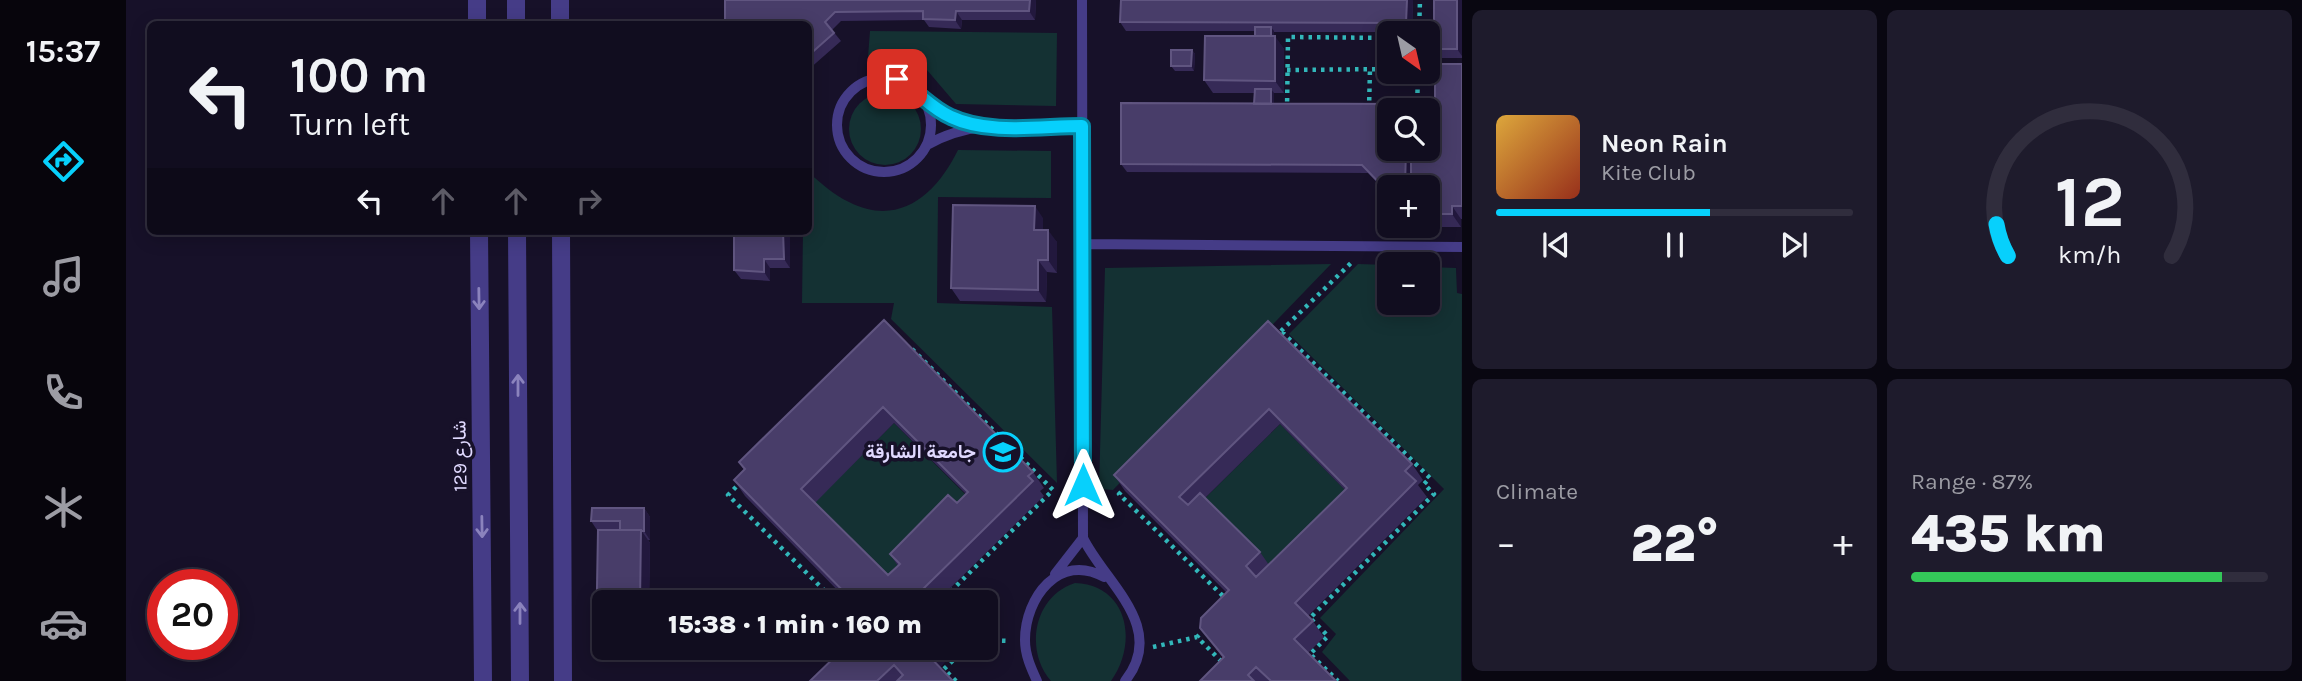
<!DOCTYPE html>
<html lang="en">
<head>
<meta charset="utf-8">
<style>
  :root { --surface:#110d1f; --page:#1e1b2c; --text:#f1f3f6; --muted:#9c9ca4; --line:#302d3d; --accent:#07d0fc }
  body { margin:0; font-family:Karla,Vazirmatn,sans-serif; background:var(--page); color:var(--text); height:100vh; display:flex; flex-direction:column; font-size:26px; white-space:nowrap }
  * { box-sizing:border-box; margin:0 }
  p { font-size:23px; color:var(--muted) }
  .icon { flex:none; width:38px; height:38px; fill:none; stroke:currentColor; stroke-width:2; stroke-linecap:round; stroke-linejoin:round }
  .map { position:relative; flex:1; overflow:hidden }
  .sheet { display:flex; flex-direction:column; gap:10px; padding:10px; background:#090711; width:840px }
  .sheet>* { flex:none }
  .hud { position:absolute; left:21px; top:21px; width:665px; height:214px; border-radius:10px; box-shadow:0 4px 18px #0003,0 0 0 2px var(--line); background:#110d1f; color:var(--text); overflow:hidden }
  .needle { width:46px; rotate:146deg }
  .fabs { position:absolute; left:1251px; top:21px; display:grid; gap:14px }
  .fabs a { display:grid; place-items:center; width:63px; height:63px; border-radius:10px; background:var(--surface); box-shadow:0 4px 18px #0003,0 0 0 2px var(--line); font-size:35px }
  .speed { position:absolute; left:21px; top:569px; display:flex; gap:14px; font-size:35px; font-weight:700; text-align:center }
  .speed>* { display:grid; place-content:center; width:91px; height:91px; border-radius:50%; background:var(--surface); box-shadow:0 4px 18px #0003,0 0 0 2px var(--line); line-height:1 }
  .speed .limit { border:10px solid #d22; background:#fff; color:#111 }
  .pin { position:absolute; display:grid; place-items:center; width:60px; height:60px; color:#fff; margin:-30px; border-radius:14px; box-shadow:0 4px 10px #0006 }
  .me { position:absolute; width:77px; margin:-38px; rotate:0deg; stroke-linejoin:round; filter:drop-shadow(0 0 5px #0008) }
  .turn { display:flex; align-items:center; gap:24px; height:147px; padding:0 28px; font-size:32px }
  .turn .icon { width:91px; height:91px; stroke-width:2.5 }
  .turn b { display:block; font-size:49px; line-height:60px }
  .lanes { display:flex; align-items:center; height:66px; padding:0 28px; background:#0003; justify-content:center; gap:35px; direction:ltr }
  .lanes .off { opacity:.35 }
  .big { font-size:52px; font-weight:800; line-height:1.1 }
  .sheet .tile { flex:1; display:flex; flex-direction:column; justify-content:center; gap:10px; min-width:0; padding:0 24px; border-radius:10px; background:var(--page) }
  .sheet .dial { align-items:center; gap:0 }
  .dial svg { height:182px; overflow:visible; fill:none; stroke:var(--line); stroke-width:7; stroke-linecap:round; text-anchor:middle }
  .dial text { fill:var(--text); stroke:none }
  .song { display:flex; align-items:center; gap:21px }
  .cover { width:84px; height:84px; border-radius:10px; background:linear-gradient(135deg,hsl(40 70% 55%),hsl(10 70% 35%)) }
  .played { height:7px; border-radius:4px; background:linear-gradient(90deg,var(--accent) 60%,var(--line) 60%) }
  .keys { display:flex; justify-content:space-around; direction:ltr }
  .heat { display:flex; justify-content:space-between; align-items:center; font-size:38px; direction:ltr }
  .charge { height:10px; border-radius:5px; background:linear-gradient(90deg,#34c759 87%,var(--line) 0) }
  .sheet .tiles { flex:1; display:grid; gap:10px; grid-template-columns:repeat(2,1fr) }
  .trip { position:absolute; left:466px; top:590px; width:406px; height:70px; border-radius:10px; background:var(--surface); box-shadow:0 4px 18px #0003,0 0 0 2px var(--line); font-weight:800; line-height:70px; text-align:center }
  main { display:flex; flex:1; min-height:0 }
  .dock { display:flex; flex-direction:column; width:126px; justify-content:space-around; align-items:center; background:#07050c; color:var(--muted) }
  .dock .icon { width:49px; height:49px }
  .dock .current { color:var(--accent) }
  .dock b { font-size:32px; color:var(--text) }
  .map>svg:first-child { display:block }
  .green { fill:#143133 }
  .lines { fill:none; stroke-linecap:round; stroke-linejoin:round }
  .path { stroke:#32b7ba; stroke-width:4.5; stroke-dasharray:3.5 5; stroke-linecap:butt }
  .service { stroke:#453c87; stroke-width:10 }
  .minor { stroke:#453c87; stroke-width:18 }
  .tertiary { stroke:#453c87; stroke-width:18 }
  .wall { fill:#362a57; fill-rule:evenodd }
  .shaded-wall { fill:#22183d }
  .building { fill:#483d69; stroke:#605580; stroke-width:2; fill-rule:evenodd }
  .oneway { stroke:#8b83bd }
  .route-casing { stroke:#0587a4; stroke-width:18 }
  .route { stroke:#07d0fc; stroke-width:12 }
  .labels { text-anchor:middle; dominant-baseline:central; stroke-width:7; stroke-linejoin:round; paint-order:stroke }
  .poi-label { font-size:19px; font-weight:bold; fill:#e0d9ff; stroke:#171129; text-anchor:end }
  .street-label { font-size:19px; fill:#e0d9ff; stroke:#171129 }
</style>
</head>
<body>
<main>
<nav class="dock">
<b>15:37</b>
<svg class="icon current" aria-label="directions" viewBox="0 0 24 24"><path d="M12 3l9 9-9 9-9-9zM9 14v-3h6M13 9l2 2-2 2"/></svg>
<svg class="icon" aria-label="music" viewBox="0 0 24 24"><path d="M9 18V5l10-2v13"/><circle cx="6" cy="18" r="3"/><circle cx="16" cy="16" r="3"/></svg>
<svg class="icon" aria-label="phone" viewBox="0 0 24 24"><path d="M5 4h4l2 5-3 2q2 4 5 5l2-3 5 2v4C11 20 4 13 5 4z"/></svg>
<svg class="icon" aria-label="climate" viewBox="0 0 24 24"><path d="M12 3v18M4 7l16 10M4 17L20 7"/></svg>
<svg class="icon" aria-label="car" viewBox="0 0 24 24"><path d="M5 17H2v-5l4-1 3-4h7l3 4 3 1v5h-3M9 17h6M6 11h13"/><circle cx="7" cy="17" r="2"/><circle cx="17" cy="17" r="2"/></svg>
</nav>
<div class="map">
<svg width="1336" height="681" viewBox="0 0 1336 681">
  <rect width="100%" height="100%" fill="#171129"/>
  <path class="green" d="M744,31L931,33L930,106L830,104L801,70L783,58L742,57Z
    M723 129a36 36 0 1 1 72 0a36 36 0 1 1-72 0Z
    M832,150L925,151V198L812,197L811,303L926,307L931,483L765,319L768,303H676L677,231H682L683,173C695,183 708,195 723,202C774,228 811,193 832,150Z
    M1205,264L987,490L973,489L979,268Z
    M1232,264L1263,265L1264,303H1302V267L1330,268L1331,293L1336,294L1335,681H1224L1196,652L1210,634L1194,618L1318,489L1163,334Z
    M768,423L853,508L773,591L686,505Z
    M1154,424L1232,503L1142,593L1064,513Z
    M949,583C1003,585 1012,644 985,681H925C898,650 908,596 949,583Z"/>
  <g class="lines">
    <path class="path" d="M1293,33L1294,0
      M1302,69H1314
      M1161,70L1264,69
      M1243,109L1244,69
      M1161,110L1162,37L1264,38
      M1291,110L1292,72
      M1155,331L1225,263
      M1150,336L1155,331L1304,478L1298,484L1308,494L1184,618L1202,636L1184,654L1212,681
      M786,349L927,490L814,602
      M616,481L602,495L710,602
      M1001,486L993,494L1101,600
      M1079,629L1071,637L1099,665
      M859,640L883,641
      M1027,647L1071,637
      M830,681L818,669L840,648"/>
    <path class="service" d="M956,0L957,538C979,583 1042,627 999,681
      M711 125a47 47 0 1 1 94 0a47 47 0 1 1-94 0Z
      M799,101L825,117L851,125
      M801,145C848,117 904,126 956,126
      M957,244L1336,247
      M929,574L957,538
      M911,681C905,668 899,655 899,640C899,598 933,552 978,577"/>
    <path class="minor" d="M434,0V24
      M435,231L437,681"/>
    <path class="tertiary" d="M351,0V24
      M390,0V24
      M353,231L357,681
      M391,231L394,681"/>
  </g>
  <path class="wall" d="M599,0H919H910L909,20H836L835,29L803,27L798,20L715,21L706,30L715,41L682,70V24Z
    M1287,0L1286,32H1148V36L1158,49V93H1148V104L1285,110L1309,103L1336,65V219H1335V227H1305L1302,223V187H1264V196L1242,173L1001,172L995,164L1128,104L1129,93H1087L1078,80L1129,36V31H1000L994,22Z
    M1336,0V58H1314L1308,49Z
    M1066,50L1069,54L1068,71H1049L1045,66Z
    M917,218V230L931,242V273L921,272L920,302L834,301L825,288Z
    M664,231V268H644V281L615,279L608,270Z
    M758,320L907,472L918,488L914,491L918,496L810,602H723L619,496L608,480L618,470L613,462ZM768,423L840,494L831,503L764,554L772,566L762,575L689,503Z
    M1142,321L1286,464L1297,480L1292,485L1301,497L1182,616L1187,621L1198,637L1182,653L1210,681H1074L1097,658L1074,628L1101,593L999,491L988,475ZM1154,424L1219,490L1143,565L1134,552L1079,498Z
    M466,508H518L524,517V540H522L524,543L523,602H478V648H522V658H479L470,645L472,530H494H471L465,521Z
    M718,648H831L814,667L827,681H684Z"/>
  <path class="shaded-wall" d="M904,0H910L909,20L903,11Z
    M1281,0H1287L1286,32L1280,23Z
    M1331,0H1336V56L1331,49Z
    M830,11L836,20L835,29L829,20Z
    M1145,27L1148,31V49L1145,44Z
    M1149,36L1158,49V93L1149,81Z
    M1066,50L1069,54L1068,71L1065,66Z
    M1145,89L1148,93V113L1145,108Z
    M1280,149H1286V187H1279Z
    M909,206L917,218V242L908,230Z
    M1326,206L1335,219V227L1326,214Z
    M922,230L931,242V273L922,260Z
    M657,231H664V268L658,259Z
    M638,259L644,268V281L638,272Z
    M912,260L921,272L920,302L912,290Z
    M518,508L524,517V540L518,531Z
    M515,530L524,543L523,602H514Z
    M515,648H522V658Z
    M806,648H831L812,670L801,654Z"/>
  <path class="building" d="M599,0H904L903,11H830L829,20L797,19V11L709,12L699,22L708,33L682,56V24H599Z
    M995,0H1281L1280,23L994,22Z
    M1308,0H1331V49H1308Z
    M1129,27H1145V36H1129Z
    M1079,36H1149V81L1078,80Z
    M1045,50H1066L1065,66H1045Z
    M1309,64H1336V206H1326V214H1302V187H1285V149H1302V110H1285V103H1309Z
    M1129,89H1145V104H1128Z
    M995,103L1281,104V110H1264V149H1280L1279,187H1264V194L1236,165L995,164Z
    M827,205L909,206L908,230H922V260H912V290L825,288Z
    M608,231H657L658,259H638V272L608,270Z
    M758,320L907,472L902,476L907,481L797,589L810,602H728L608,480L619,469L613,462ZM757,407L842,492L831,503L822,495L764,554L774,564L762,575L675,489Z
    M1142,321L1286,464L1279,471L1290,481L1169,603L1187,621L1168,639L1210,681H1145L1130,667L1122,675L1128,681H1074L1098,657L1074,628L1075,618L1103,590L988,475ZM1143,409L1221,488L1130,577L1120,566L1134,552L1074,493L1062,505L1053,497Z
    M466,508H518V531H515V530H494V521H465Z
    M472,530H515L514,602H478V645H470Z
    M718,648H806L801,654L827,681H771L777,675L768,665L751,681H684Z"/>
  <defs><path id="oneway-shaft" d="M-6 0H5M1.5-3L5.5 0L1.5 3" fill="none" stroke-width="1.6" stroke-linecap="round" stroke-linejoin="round" transform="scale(1.75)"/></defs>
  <g class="oneway">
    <use href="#oneway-shaft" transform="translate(353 299) rotate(89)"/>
    <use href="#oneway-shaft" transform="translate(392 385) rotate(-90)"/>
    <use href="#oneway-shaft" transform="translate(356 527) rotate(89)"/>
    <use href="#oneway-shaft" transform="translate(394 613) rotate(-90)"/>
  </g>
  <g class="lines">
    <defs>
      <path id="route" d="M771,79C791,90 804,108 825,117C863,135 915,126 956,126L957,485"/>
    </defs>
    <use href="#route" class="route-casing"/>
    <use href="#route" class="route"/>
  </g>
  <defs>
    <symbol id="university-ring" viewBox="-11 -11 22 22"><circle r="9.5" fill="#171129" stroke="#07d0fc" stroke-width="1.5"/><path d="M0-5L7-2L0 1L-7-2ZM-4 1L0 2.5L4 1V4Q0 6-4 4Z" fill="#07d0fc"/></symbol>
  </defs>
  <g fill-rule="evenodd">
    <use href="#university-ring" x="855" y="430" width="44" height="44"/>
  </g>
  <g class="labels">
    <g class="poi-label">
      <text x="850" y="452">جامعة الشارقة</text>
    </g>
    <g class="street-label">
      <text transform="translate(334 456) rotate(-91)">شارع 129</text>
    </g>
  </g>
</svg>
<div class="fabs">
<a><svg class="needle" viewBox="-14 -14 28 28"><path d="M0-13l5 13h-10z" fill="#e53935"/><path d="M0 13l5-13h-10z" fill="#9c9ca4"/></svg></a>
<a><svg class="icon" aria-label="search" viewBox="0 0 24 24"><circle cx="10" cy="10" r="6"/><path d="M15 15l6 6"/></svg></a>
<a>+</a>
<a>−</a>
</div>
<div class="speed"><div class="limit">20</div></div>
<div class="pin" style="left:771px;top:79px;background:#d93025"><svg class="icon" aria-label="arrive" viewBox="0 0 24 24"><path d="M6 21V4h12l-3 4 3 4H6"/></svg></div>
<svg class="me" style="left:957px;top:485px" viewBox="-20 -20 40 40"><path d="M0-17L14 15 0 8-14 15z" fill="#07d0fc" stroke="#fff" stroke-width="4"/></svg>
<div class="trip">15:38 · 1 min · 160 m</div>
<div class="hud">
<div class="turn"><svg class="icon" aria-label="left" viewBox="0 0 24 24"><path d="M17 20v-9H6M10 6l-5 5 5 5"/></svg><div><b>100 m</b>Turn left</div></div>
<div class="lanes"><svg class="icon" aria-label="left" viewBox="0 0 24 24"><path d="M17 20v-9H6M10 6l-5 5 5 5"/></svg><svg class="icon off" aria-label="ahead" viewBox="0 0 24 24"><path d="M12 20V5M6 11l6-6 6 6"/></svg><svg class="icon off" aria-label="ahead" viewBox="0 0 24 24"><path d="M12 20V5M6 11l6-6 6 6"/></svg><svg class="icon off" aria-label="right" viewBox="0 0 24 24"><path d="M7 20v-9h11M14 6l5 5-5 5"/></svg></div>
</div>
</div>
<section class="sheet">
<div class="tiles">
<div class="tile">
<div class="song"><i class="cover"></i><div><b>Neon Rain</b><p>Kite Club</p></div></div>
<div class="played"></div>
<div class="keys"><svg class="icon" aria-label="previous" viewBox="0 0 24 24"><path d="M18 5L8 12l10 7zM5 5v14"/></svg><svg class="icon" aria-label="pause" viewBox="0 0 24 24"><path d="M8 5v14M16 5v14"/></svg><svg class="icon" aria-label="next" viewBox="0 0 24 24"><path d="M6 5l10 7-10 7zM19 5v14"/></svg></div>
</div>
<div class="tile dial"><svg viewBox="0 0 100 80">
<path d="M14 69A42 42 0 1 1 86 69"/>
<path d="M14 69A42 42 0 0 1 9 55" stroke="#07d0fc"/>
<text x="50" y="56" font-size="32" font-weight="700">12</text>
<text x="50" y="72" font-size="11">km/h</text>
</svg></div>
<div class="tile"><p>Climate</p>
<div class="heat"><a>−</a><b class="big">22°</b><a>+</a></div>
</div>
<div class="tile"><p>Range · 87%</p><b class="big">435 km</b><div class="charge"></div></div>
</div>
</section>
</main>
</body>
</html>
